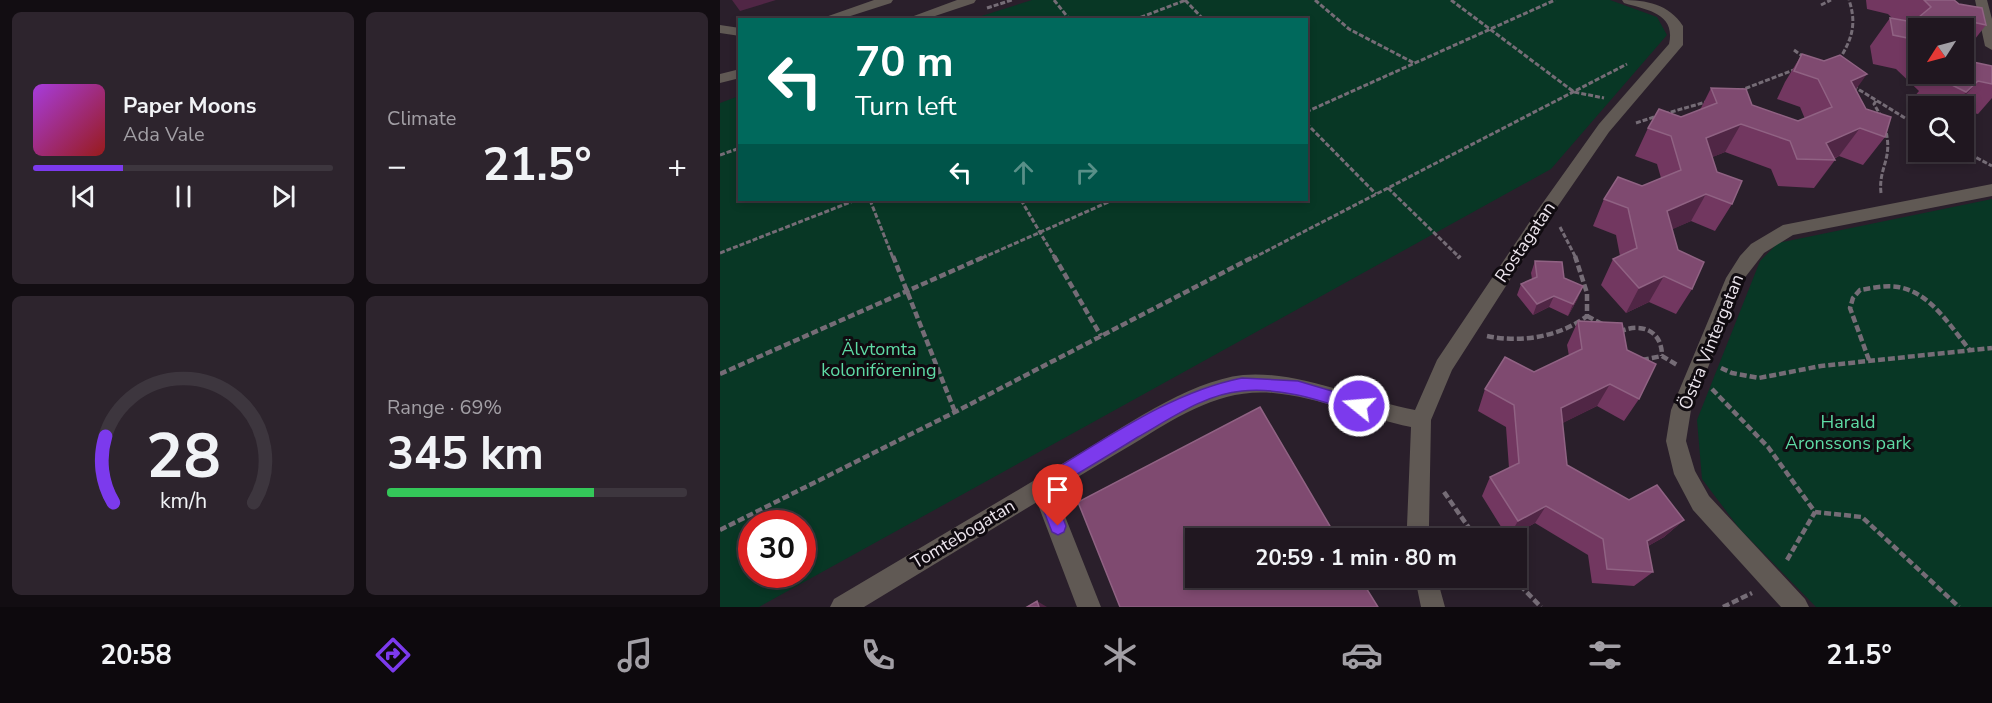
<!DOCTYPE html>
<html lang="en">
<head>
<meta charset="utf-8">
<style>
  :root { --surface:#201720; --page:#2d242d; --text:#f1f3f6; --muted:#a29fa5; --line:#3d363e; --accent:#7c3aed }
  body { margin:0; font-family:"Nunito Sans",sans-serif; background:var(--page); color:var(--text); height:100vh; display:flex; flex-direction:column; font-size:22px; white-space:nowrap }
  * { box-sizing:border-box; margin:0 }
  p { font-size:20px; color:var(--muted) }
  .icon { flex:none; width:33px; height:33px; fill:none; stroke:currentColor; stroke-width:2; stroke-linecap:round; stroke-linejoin:round }
  .map { position:relative; flex:1; overflow:hidden }
  .drawer { display:flex; flex-direction:column; gap:12px; padding:12px; background:#120d12; width:720px }
  .drawer>* { flex:none }
  .banner { position:absolute; left:18px; top:18px; width:570px; height:183px; border-radius:0px; box-shadow:0 3px 9px #0003,0 0 0 2px var(--line); background:#00695c; color:#fff; overflow:hidden }
  .needle { width:39px; rotate:234deg }
  .fabs { position:absolute; left:1188px; top:18px; display:grid; gap:12px }
  .fabs a { display:grid; place-items:center; width:66px; height:66px; border-radius:0px; background:var(--surface); box-shadow:0 3px 9px #0003,0 0 0 2px var(--line); font-size:30px }
  .speed { position:absolute; left:18px; top:510px; display:flex; gap:12px; font-size:30px; font-weight:700; text-align:center }
  .speed>* { display:grid; place-content:center; width:78px; height:78px; border-radius:50%; background:var(--surface); box-shadow:0 3px 9px #0003,0 0 0 2px var(--line); line-height:1 }
  .speed .limit { border:9px solid #d22; background:#fff; color:#111 }
  .pin { position:absolute; display:grid; place-items:center; width:51px; height:51px; color:#fff; margin:-62px -26px; border-radius:50% 50% 50% 0; rotate:-45deg; box-shadow:0 0 6px #0007 }
  .pin .icon { rotate:45deg }
  .me { position:absolute; width:66px; margin:-33px; rotate:287deg; stroke-linejoin:round; filter:drop-shadow(0 0 4px #0008) }
  .turn { display:flex; align-items:center; gap:21px; height:126px; padding:0 18px; font-size:27px }
  .turn .icon { width:78px; height:78px; stroke-width:2.5 }
  .turn b { display:block; font-size:42px; line-height:51px }
  .lanes { display:flex; align-items:center; height:57px; padding:0 18px; background:#0003; justify-content:center; gap:30px; direction:ltr }
  .lanes .off { opacity:.35 }
  .big { font-size:45px; font-weight:700; line-height:1.1 }
  .drawer .tile { flex:1; display:flex; flex-direction:column; justify-content:center; gap:9px; min-width:0; padding:0 21px; border-radius:9px; background:var(--page) }
  .drawer .dial { align-items:center; gap:0 }
  .dial svg { height:156px; overflow:visible; fill:none; stroke:var(--line); stroke-width:7; stroke-linecap:round; text-anchor:middle }
  .dial text { fill:var(--text); stroke:none }
  .song { display:flex; align-items:center; gap:18px }
  .cover { width:72px; height:72px; border-radius:9px; background:linear-gradient(135deg,hsl(280 70% 55%),hsl(0 70% 35%)) }
  .played { height:6px; border-radius:3px; background:linear-gradient(90deg,var(--accent) 30%,var(--line) 30%) }
  .keys { display:flex; justify-content:space-around; direction:ltr }
  .heat { display:flex; justify-content:space-between; align-items:center; font-size:33px; direction:ltr }
  .charge { height:9px; border-radius:4px; background:linear-gradient(90deg,#34c759 69%,var(--line) 0) }
  .drawer .tiles { flex:1; display:grid; gap:12px; grid-template-columns:repeat(2,1fr) }
  .trip { position:absolute; left:465px; top:528px; width:342px; height:60px; border-radius:0px; background:var(--surface); box-shadow:0 3px 9px #0003,0 0 0 2px var(--line); font-weight:700; line-height:60px; text-align:center }
  .dock { display:flex; height:96px; justify-content:space-around; align-items:center; background:#0d090d; color:var(--muted) }
  .dock .icon { width:42px; height:42px }
  .dock .active { color:var(--accent) }
  .dock b { font-size:27px; color:var(--text) }
  main { display:flex; flex:1; min-height:0 }
  .map>svg:first-child { display:block }
  .green { fill:#083725; fill-rule:evenodd }
  .lines { fill:none; stroke-linecap:round; stroke-linejoin:round }
  .path-far1 { stroke:#756c76; stroke-width:3; stroke-dasharray:5 2; stroke-linecap:butt }
  .path { stroke:#756c76; stroke-width:4.5; stroke-dasharray:7 3; stroke-linecap:butt }
  .minor { fill:#605954; fill-rule:evenodd }
  .wall { fill:#723760 }
  .shaded-wall { fill:#502645 }
  .building { fill:#7f4a70; stroke:#906283; stroke-width:1.5 }
  .route { fill:#7c3aed; stroke:#51269a; stroke-width:1.5 }
  .labels { text-anchor:middle; dominant-baseline:central; stroke-width:6; stroke-linejoin:round; paint-order:stroke }
  .street-label { font-size:18px; fill:#ebe4ec; stroke:#100b10 }
  .park-label { font-size:18px; fill:#5edba5; stroke:#100b10 }
</style>
</head>
<body>
<main>
<section class="drawer">
<div class="tiles">
<div class="tile">
<div class="song"><i class="cover"></i><div><b>Paper Moons</b><p>Ada Vale</p></div></div>
<div class="played"></div>
<div class="keys"><svg class="icon" aria-label="previous" viewBox="0 0 24 24"><path d="M18 5L8 12l10 7zM5 5v14"/></svg><svg class="icon" aria-label="pause" viewBox="0 0 24 24"><path d="M8 5v14M16 5v14"/></svg><svg class="icon" aria-label="next" viewBox="0 0 24 24"><path d="M6 5l10 7-10 7zM19 5v14"/></svg></div>
</div>
<div class="tile"><p>Climate</p>
<div class="heat"><a>−</a><b class="big">21.5°</b><a>+</a></div>
</div>
<div class="tile dial"><svg viewBox="0 0 100 80">
<path d="M14 69A42 42 0 1 1 86 69"/>
<path d="M14 69A42 42 0 0 1 10 35" stroke="#7c3aed"/>
<text x="50" y="56" font-size="32" font-weight="700">28</text>
<text x="50" y="72" font-size="11">km/h</text>
</svg></div>
<div class="tile"><p>Range · 69%</p><b class="big">345 km</b><div class="charge"></div></div>
</div>
</section>
<div class="map">
<svg width="1272" height="607" viewBox="0 0 1272 607">
  <rect width="100%" height="100%" fill="#2a1f2b"/>
  <path class="green" d="M312,0H890L937,17L947,35L831,169L39,607H0V103L19,96L20,200H586V20L252,19ZM32,524H82V574H32Z
    M1272,199V607H1096L1019,528L982,479L977,420L1040,261L1058,243Z"/>
  <g class="lines">
    <path class="path-far1" d="M334,0L350,20
      M465,0L484,20
      M595,0L629,29L694,63
      M731,0L854,92L884,98
      M1101,5L1111,0
      M267,8L292,0
      M414,20L466,0
      M1074,50L1085,58
      M1119,60C1132,39 1137,24 1129,0
      M1133,86L1198,126
      M1019,91L1076,69
      M1156,101L1154,104L1162,118
      M586,112L835,0
      M944,114L986,102
      M586,123L656,194
      M916,123L937,116
      M1244,151L1272,166
      M0,155L20,148
      M668,188L740,258
      M1161,193C1158,167 1174,159 1165,128
      M150,200L173,258
      M301,200L335,258
      M840,227L856,258
      M0,253L136,200
      M262,258L393,200
      M533,258L907,64"/>
    <path class="path" d="M173,256L235,412
      M334,256L381,336
      M738,256L740,258
      M867,316L882,324
      M899,332C921,322 942,330 942,356
      M767,336C800,343 840,337 867,316V293L855,256
      M922,360L942,356L957,365
      M1149,360L1130,308L1133,298L1140,290C1152,288 1166,285 1178,287C1210,292 1230,326 1249,349
      M1001,368L1012,373L1039,378L1101,366L1272,348
      M0,374L266,256
      M992,389L1048,447L1095,512L1142,517L1239,607
      M724,492L756,538
      M0,530L235,412L535,256
      M1067,560L1095,512
      M793,578L821,607
      M1003,607L1032,593"/>
    <path class="minor" d="M154,0H173L171,3L118,20H97Z
      M237,0H256L254,3L203,20H183Z
      M902,0C926,0 949,4 963,26V45L889,132L829,219L732,370L711,420L709,526L711,538H689L687,526L691,427C645,418 599,397 553,393C500,388 457,417 413,444C387,459 361,475 335,491L381,607H357L317,502L144,607H110L114,599C193,552 273,505 352,458C400,430 467,381 523,375C576,370 642,400 695,410L717,360L817,211L879,124L949,44C956,13 927,10 904,3Z
      M1255,0H1267L1272,19V50L1265,46Z
      M0,25L20,28V36L0,33Z
      M20,69V78L0,83V74Z
      M1272,184V196L1073,235L1044,253L1023,280L971,410L966,441L975,471L989,496L1085,599L1089,607H1061L973,510L954,474L946,441L951,410L1006,278L1020,256L1031,244L1063,225Z
      M695,578H717L725,607H701Z"/>
  </g>
  <path class="wall" d="M1146,0H1234L1266,25L1244,53V28H1198V74H1244L1253,62L1272,66V98L1258,114L1244,111V106H1198V108L1189,103L1199,91L1176,69L1153,64L1150,46L1170,18L1173,19L1168,14L1147,9Z
    M1082,54L1136,90L1146,109L1165,137L1143,165L1119,156L1114,159L1115,160L1094,188L1058,186L1051,169L1005,152L992,157L997,172L1012,204L995,231L971,221L952,229L958,250L972,289L956,314L929,302L906,313L881,285L893,259L900,256L896,235L873,226L884,199L922,186L941,178L937,164L915,156L928,128L961,117L980,110L991,88L1032,105L1078,121L1085,119L1080,107L1057,99L1065,82Z
    M815,261L844,278L858,298L848,316L829,307L813,315L797,295L801,284L812,279L811,273Z
    M858,321L907,350L919,399L904,421L877,406L842,423L847,465L909,500L964,520L944,537L928,546L933,572L914,586L872,583L868,555L815,523L788,538L762,496L770,477L789,468L786,427L758,411L765,389L814,372L849,356L847,345Z"/>
  <path class="shaded-wall" d="M12,0H56L20,11Z
    M1147,74L1127,102L1131,81Z
    M1258,81L1236,106H1234L1246,92Z
    M1021,124L1005,152L971,166L986,138Z
    M1140,128L1119,156L1110,160L1106,143Z
    M986,194L971,221L933,238L947,211Z
    M944,276L929,302L906,313L919,288Z
    M863,286L858,298L848,316L853,304Z
    M834,296L829,307L813,315L817,304Z
    M890,384L877,406L829,430L841,408Z
    M826,506L815,523L788,538L798,521Z
    M964,520L944,537L909,557L927,541Z
    M317,601L327,607H319Z"/>
  <path class="building" d="M1204,0H1234L1239,4L1262,8L1266,25L1243,20L1234,28H1198V42L1197,40L1173,35L1170,18L1193,22L1211,7Z
    M1082,54L1104,61L1120,55L1147,74L1131,81L1146,109L1171,117L1165,137L1140,128L1106,143L1115,160L1077,159L1070,141L1021,124L986,138L997,172L1022,181L1012,204L986,194L947,211L958,250L984,262L972,289L944,276L919,288L893,259L917,248L908,208L884,199L898,177L922,186L961,170L951,136L928,128L939,109L961,117L997,103L991,88L1026,89L1032,105L1078,121L1112,107L1098,79L1074,71Z
    M1244,54L1253,62L1272,66V84L1258,81L1246,92L1212,75L1213,74H1244Z
    M815,261L842,262L844,278L863,286L853,304L834,296L817,304L801,284L817,277Z
    M858,321L902,323L907,350L936,364L919,399L890,384L841,408L847,465L909,500L937,485L964,520L927,541L933,572L887,569L883,539L826,506L798,521L770,477L799,463L794,405L765,389L785,357L814,372L862,349Z
    M540,407L617,538H476V578H640L658,607H400L358,502Z
    M317,601L319,607H307Z"/>
  <path class="route" d="M522,378L578,381L639,399L644,401L646,406L644,411L639,413C601,401 563,387 522,391C485,394 450,419 418,437C389,455 361,472 332,489L346,526L344,532L338,535L332,532L314,486L317,480C382,442 447,393 522,378Z"/>
  <g class="labels">
    <g class="street-label">
      <text transform="translate(805 242) rotate(-56)">Rostagatan</text>
      <text transform="translate(991 342) rotate(-68)">Östra Vintergatan</text>
      <text transform="translate(243 534) rotate(-31)">Tomtebogatan</text>
    </g>
    <g class="park-label">
      <text x="159" y="349">Älvtomta<tspan x="159" dy="21">koloniförening</tspan></text>
      <text x="1128" y="422">Harald<tspan x="1128" dy="21">Aronssons park</tspan></text>
    </g>
  </g>
</svg>
<div class="fabs">
<a><svg class="needle" viewBox="-14 -14 28 28"><path d="M0-13l5 13h-10z" fill="#e53935"/><path d="M0 13l5-13h-10z" fill="#a29fa5"/></svg></a>
<a><svg class="icon" aria-label="search" viewBox="0 0 24 24"><circle cx="10" cy="10" r="6"/><path d="M15 15l6 6"/></svg></a>
</div>
<div class="speed"><div class="limit">30</div></div>
<div class="pin" style="left:338px;top:526px;background:#d93025"><svg class="icon" aria-label="arrive" viewBox="0 0 24 24"><path d="M6 21V4h12l-3 4 3 4H6"/></svg></div>
<svg class="me" style="left:639px;top:406px" viewBox="-20 -20 40 40"><circle r="17" fill="#7c3aed" stroke="#fff" stroke-width="3"/><path d="M0-11L8 9 0 5-8 9z" fill="#fff"/></svg>
<div class="trip">20:59 · 1 min · 80 m</div>
<div class="banner">
<div class="turn"><svg class="icon" aria-label="left" viewBox="0 0 24 24"><path d="M17 20v-9H6M10 6l-5 5 5 5"/></svg><div><b>70 m</b>Turn left</div></div>
<div class="lanes"><svg class="icon" aria-label="left" viewBox="0 0 24 24"><path d="M17 20v-9H6M10 6l-5 5 5 5"/></svg><svg class="icon off" aria-label="ahead" viewBox="0 0 24 24"><path d="M12 20V5M6 11l6-6 6 6"/></svg><svg class="icon off" aria-label="right" viewBox="0 0 24 24"><path d="M7 20v-9h11M14 6l5 5-5 5"/></svg></div>
</div>
</div>
</main>
<nav class="dock">
<b>20:58</b>
<svg class="icon active" aria-label="directions" viewBox="0 0 24 24"><path d="M12 3l9 9-9 9-9-9zM9 14v-3h6M13 9l2 2-2 2"/></svg>
<svg class="icon" aria-label="music" viewBox="0 0 24 24"><path d="M9 18V5l10-2v13"/><circle cx="6" cy="18" r="3"/><circle cx="16" cy="16" r="3"/></svg>
<svg class="icon" aria-label="phone" viewBox="0 0 24 24"><path d="M5 4h4l2 5-3 2q2 4 5 5l2-3 5 2v4C11 20 4 13 5 4z"/></svg>
<svg class="icon" aria-label="climate" viewBox="0 0 24 24"><path d="M12 3v18M4 7l16 10M4 17L20 7"/></svg>
<svg class="icon" aria-label="car" viewBox="0 0 24 24"><path d="M5 17H2v-5l4-1 3-4h7l3 4 3 1v5h-3M9 17h6M6 11h13"/><circle cx="7" cy="17" r="2"/><circle cx="17" cy="17" r="2"/></svg>
<svg class="icon" aria-label="filters" viewBox="0 0 24 24"><path d="M4 7h16M4 17h16"/><circle cx="9" cy="7" r="2"/><circle cx="15" cy="17" r="2"/></svg>
<b>21.5°</b>
</nav>
</body>
</html>
